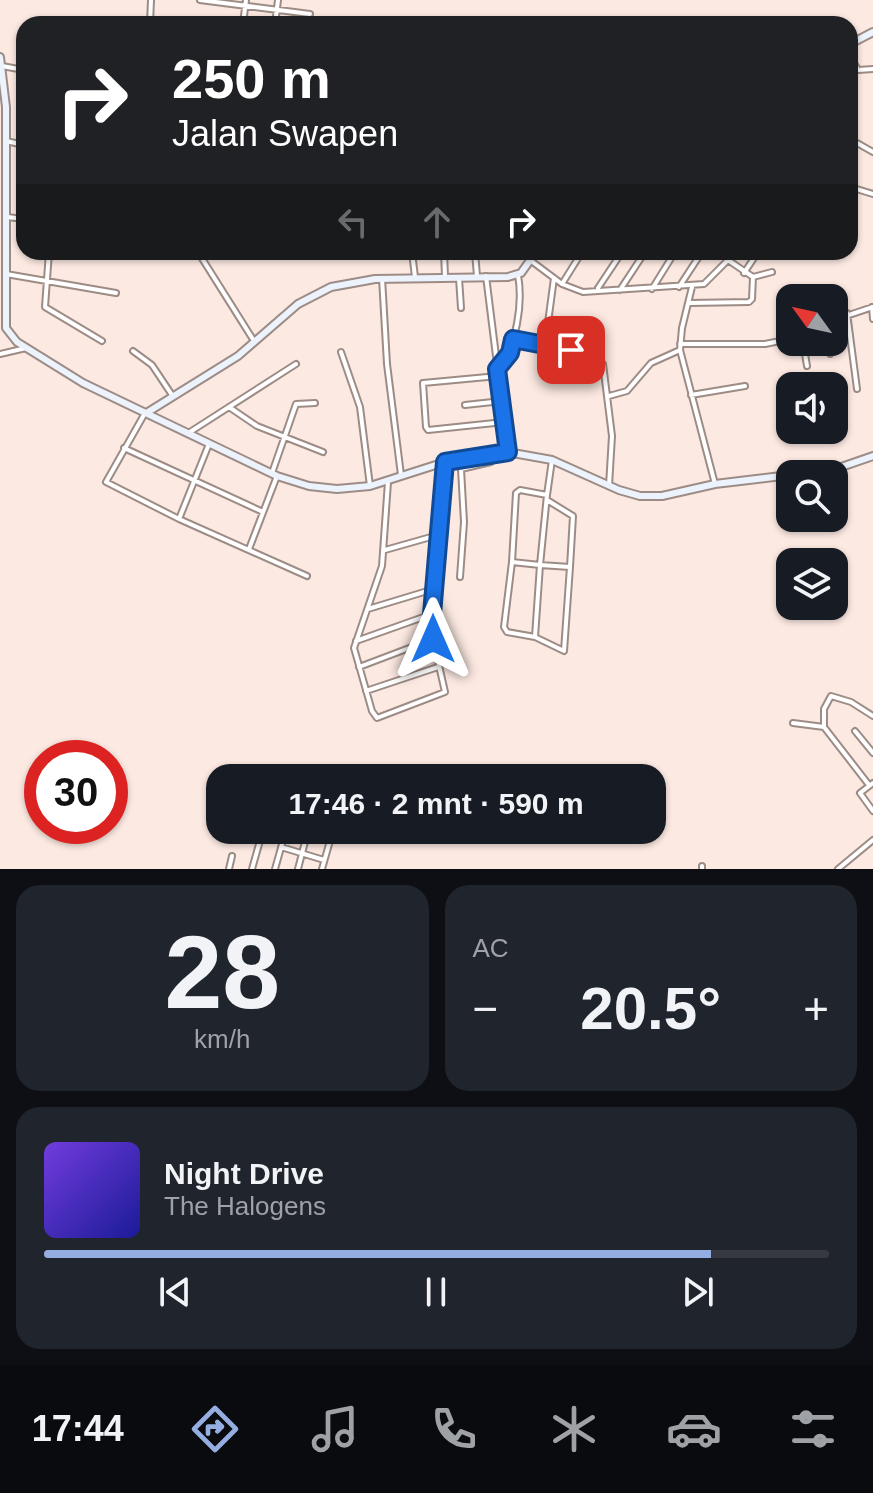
<!DOCTYPE html>
<html lang="id">
<head>
<meta charset="utf-8">
<style>
  :root { --surface:#171b24; --page:#20242c; --text:#f1f3f6; --muted:#9ea1a6; --line:#363941; --accent:#95aee1 }
  body { margin:0; font-family:Arial,sans-serif; background:var(--page); color:var(--text); height:100vh; display:flex; flex-direction:column; font-size:30px; white-space:nowrap }
  * { box-sizing:border-box; margin:0 }
  p { font-size:26px; color:var(--muted) }
  .icon { flex:none; width:44px; height:44px; fill:none; stroke:currentColor; stroke-width:2; stroke-linecap:round; stroke-linejoin:round }
  .map { position:relative; height:869px; overflow:hidden }
  .side { display:flex; flex-direction:column; gap:16px; padding:16px; background:#0d0f14; flex:1 }
  .side>* { flex:none }
  .guide { position:absolute; left:16px; top:16px; width:842px; height:244px; border-radius:24px; box-shadow:0 2px 6px #0004; background:#202124; color:#fff; overflow:hidden }
  .needle { width:52px; rotate:303deg }
  .buttons { position:absolute; left:776px; top:284px; display:grid; gap:16px }
  .buttons a { display:grid; place-items:center; width:72px; height:72px; border-radius:16px; background:var(--surface); box-shadow:0 2px 6px #0004; font-size:40px }
  .speed { position:absolute; left:24px; top:740px; display:flex; gap:16px; font-size:40px; font-weight:700; text-align:center }
  .speed>* { display:grid; place-content:center; width:104px; height:104px; border-radius:50%; background:var(--surface); box-shadow:0 2px 6px #0004; line-height:1 }
  .speed .limit { border:12px solid #d22; background:#fff; color:#111 }
  .pin { position:absolute; display:grid; place-items:center; width:68px; height:68px; color:#fff; margin:-34px; border-radius:16px; box-shadow:0 4px 12px #0006 }
  .me { position:absolute; width:88px; margin:-44px; rotate:0deg; stroke-linejoin:round; filter:drop-shadow(0 0 6px #0008) }
  .turn { display:flex; align-items:center; gap:28px; height:168px; padding:0 24px; font-size:36px }
  .turn .icon { width:104px; height:104px; stroke-width:2.5 }
  .turn b { display:block; font-size:56px; line-height:68px }
  .lanes { display:flex; align-items:center; height:76px; padding:0 24px; background:#0003; justify-content:center; gap:40px; direction:ltr }
  .lanes .off { opacity:.35 }
  .big { font-size:60px; font-weight:700; line-height:1.1 }
  .side .widget { flex:1; display:flex; flex-direction:column; justify-content:center; gap:12px; min-width:0; padding:0 28px; border-radius:24px; background:var(--page) }
  .side .dial { align-items:center; gap:0 }
  .dial b { font-size:104px; line-height:1 }
  .song { display:flex; align-items:center; gap:24px }
  .cover { width:96px; height:96px; border-radius:12px; background:linear-gradient(135deg,hsl(260 70% 55%),hsl(240 70% 35%)) }
  .played { height:8px; border-radius:4px; background:linear-gradient(90deg,var(--accent) 85%,var(--line) 85%) }
  .keys { display:flex; justify-content:space-around; direction:ltr }
  .heat { display:flex; justify-content:space-between; align-items:center; font-size:44px; direction:ltr }
  .side .tiles { flex:1; display:grid; gap:16px; grid-template-columns:1fr 1fr }
  .widget:last-child { grid-column:span 2 }
  .trip { position:absolute; left:206px; top:764px; width:460px; height:80px; border-radius:24px; background:var(--surface); box-shadow:0 2px 6px #0004; font-weight:700; line-height:80px; text-align:center }
  .tab-bar { display:flex; height:128px; justify-content:space-around; align-items:center; background:#090b0e; color:var(--muted) }
  .tab-bar .icon { width:56px; height:56px }
  .tab-bar .on { color:var(--accent) }
  .tab-bar b { font-size:36px; color:var(--text) }
  .map>svg:first-child { display:block }
  .lines { fill:none; stroke-linecap:round; stroke-linejoin:round }
  .street-casing { stroke:#9d8c86; stroke-width:8 }
  .secondary-casing { stroke:#9d8c86; stroke-width:10 }
  .street { stroke:#fff; stroke-width:4 }
  .secondary { stroke:#edf3fc; stroke-width:6 }
  .route-casing { stroke:#114b97; stroke-width:20 }
  .route { stroke:#1a73e8; stroke-width:14 }
</style>
</head>
<body>
<div class="map">
<svg width="873" height="869" viewBox="0 0 873 869">
  <rect width="100%" height="100%" fill="#fce9e2"/>
  <g class="lines">
    <defs>
      <path id="street" d="M200,0L310,14
        M150,24L151,0
        M243,24L246,0
        M275,24L278,0
        M850,56L858,70L873,69
        M2,66L24,70
        M850,139L873,152
        M6,141L24,145
        M850,187L873,194
        M7,217L24,219
        M49,252L45,307L102,341
        M198,252L254,341
        M412,252L415,277
        M444,252L445,276
        M475,252L477,276
        M530,260L562,284L583,292L704,284L728,260L753,277L772,272
        M744,273L758,252
        M6,274L116,293
        M486,276L508,452
        M382,278L387,364L401,475
        M459,278L461,308
        M562,284L582,252
        M679,287L702,252
        M692,287L682,328L680,350L715,484
        M598,288L622,252
        M652,289L675,252
        M620,290L645,252
        M813,297V298
        M689,303L749,302L752,299L753,277
        M872,307L873,319
        M847,313L857,389
        M834,320L873,307
        M513,339L571,350
        M803,342L807,366
        M829,342L830,354
        M680,344H765L790,339
        M545,345L554,278
        M133,351L152,365L172,395
        M341,352L360,407L370,486
        M0,354L26,348
        M603,364L612,436L609,486
        M498,367C517,346 523,303 518,275
        M498,376L423,383L426,427L428,430L504,422
        M691,395L745,386
        M609,396L627,391L651,363L680,350
        M465,405L502,401
        M229,407L257,426L323,452
        M145,413L106,482L179,519L307,576
        M190,432L296,364
        M124,448L263,512
        M272,473L296,404L315,403
        M388,482L382,566L354,648L372,711L377,718L445,692L433,639L432,614L445,462
        M547,495L552,460
        M179,519L209,444
        M249,549L277,476
        M385,550L438,535
        M512,562L540,565L547,495L520,490L516,493L512,562L504,627L507,632L535,637L540,565L570,567L573,516L547,500
        M460,577L464,522L461,469L491,462L494,453
        M368,609L434,589
        M535,637L564,651L570,567
        M356,641L432,614
        M359,667L433,639
        M366,691L438,667
        M793,723L824,727L869,785
        M824,727V709L831,696L851,702L873,716
        M855,731L873,753
        M263,778L265,769
        M873,783L860,793L873,811
        M281,847L324,860
        M702,866V869
        M229,869L232,856
        M252,869L263,830
        M275,869L286,830
        M298,869L308,830
        M322,869L333,830
        M838,869L873,840"/>
      <path id="secondary" d="M850,44L873,32
        M0,57L6,107V328L17,342L83,383L277,476L309,486L337,489L370,486L445,462L502,451L552,460L619,490L640,496H662L715,484L790,475
        M148,412L238,356L298,304L331,287L375,279L508,277L521,273L536,252
        M821,474L873,456"/>
    </defs>
    <use href="#street" class="street-casing"/>
    <use href="#secondary" class="secondary-casing"/>
    <use href="#street" class="street"/>
    <use href="#secondary" class="secondary"/>
  </g>
  <g class="lines">
    <defs>
      <path id="route" d="M433,639L432,614L445,462L508,452L497,369L510,353L513,339L571,350"/>
    </defs>
    <use href="#route" class="route-casing"/>
    <use href="#route" class="route"/>
  </g>
</svg>
<div class="buttons">
<a><svg class="needle" viewBox="-14 -14 28 28"><path d="M0-13l5 13h-10z" fill="#e53935"/><path d="M0 13l5-13h-10z" fill="#9ea1a6"/></svg></a>
<a><svg class="icon" aria-label="sound" viewBox="0 0 24 24"><path d="M4 9h4l5-4v14l-5-4H4zM17 9q2 3 0 6"/></svg></a>
<a><svg class="icon" aria-label="search" viewBox="0 0 24 24"><circle cx="10" cy="10" r="6"/><path d="M15 15l6 6"/></svg></a>
<a><svg class="icon" aria-label="layers" viewBox="0 0 24 24"><path d="M12 4l9 5-9 5-9-5zM3 14l9 5 9-5"/></svg></a>
</div>
<div class="speed"><div class="limit">30</div></div>
<div class="pin" style="left:571px;top:350px;background:#d93025"><svg class="icon" aria-label="arrive" viewBox="0 0 24 24"><path d="M6 21V4h12l-3 4 3 4H6"/></svg></div>
<svg class="me" style="left:433px;top:639px" viewBox="-20 -20 40 40"><path d="M0-17L14 15 0 8-14 15z" fill="#1a73e8" stroke="#fff" stroke-width="4"/></svg>
<div class="trip">17:46 · 2 mnt · 590 m</div>
<div class="guide">
<div class="turn"><svg class="icon" aria-label="right" viewBox="0 0 24 24"><path d="M7 20v-9h11M14 6l5 5-5 5"/></svg><div><b>250 m</b>Jalan Swapen</div></div>
<div class="lanes"><svg class="icon off" aria-label="left" viewBox="0 0 24 24"><path d="M17 20v-9H6M10 6l-5 5 5 5"/></svg><svg class="icon off" aria-label="ahead" viewBox="0 0 24 24"><path d="M12 20V5M6 11l6-6 6 6"/></svg><svg class="icon" aria-label="right" viewBox="0 0 24 24"><path d="M7 20v-9h11M14 6l5 5-5 5"/></svg></div>
</div>
</div>
<section class="side">
<div class="tiles">
<div class="widget dial"><b>28</b><p>km/h</p></div>
<div class="widget"><p>AC</p>
<div class="heat"><a>−</a><b class="big">20.5°</b><a>+</a></div>
</div>
<div class="widget">
<div class="song"><i class="cover"></i><div><b>Night Drive</b><p>The Halogens</p></div></div>
<div class="played"></div>
<div class="keys"><svg class="icon" aria-label="previous" viewBox="0 0 24 24"><path d="M18 5L8 12l10 7zM5 5v14"/></svg><svg class="icon" aria-label="pause" viewBox="0 0 24 24"><path d="M8 5v14M16 5v14"/></svg><svg class="icon" aria-label="next" viewBox="0 0 24 24"><path d="M6 5l10 7-10 7zM19 5v14"/></svg></div>
</div>
</div>
</section>
<nav class="tab-bar">
<b>17:44</b>
<svg class="icon on" aria-label="directions" viewBox="0 0 24 24"><path d="M12 3l9 9-9 9-9-9zM9 14v-3h6M13 9l2 2-2 2"/></svg>
<svg class="icon" aria-label="music" viewBox="0 0 24 24"><path d="M9 18V5l10-2v13"/><circle cx="6" cy="18" r="3"/><circle cx="16" cy="16" r="3"/></svg>
<svg class="icon" aria-label="phone" viewBox="0 0 24 24"><path d="M5 4h4l2 5-3 2q2 4 5 5l2-3 5 2v4C11 20 4 13 5 4z"/></svg>
<svg class="icon" aria-label="climate" viewBox="0 0 24 24"><path d="M12 3v18M4 7l16 10M4 17L20 7"/></svg>
<svg class="icon" aria-label="car" viewBox="0 0 24 24"><path d="M5 17H2v-5l4-1 3-4h7l3 4 3 1v5h-3M9 17h6M6 11h13"/><circle cx="7" cy="17" r="2"/><circle cx="17" cy="17" r="2"/></svg>
<svg class="icon" aria-label="filters" viewBox="0 0 24 24"><path d="M4 7h16M4 17h16"/><circle cx="9" cy="7" r="2"/><circle cx="15" cy="17" r="2"/></svg>
</nav>
</body>
</html>
